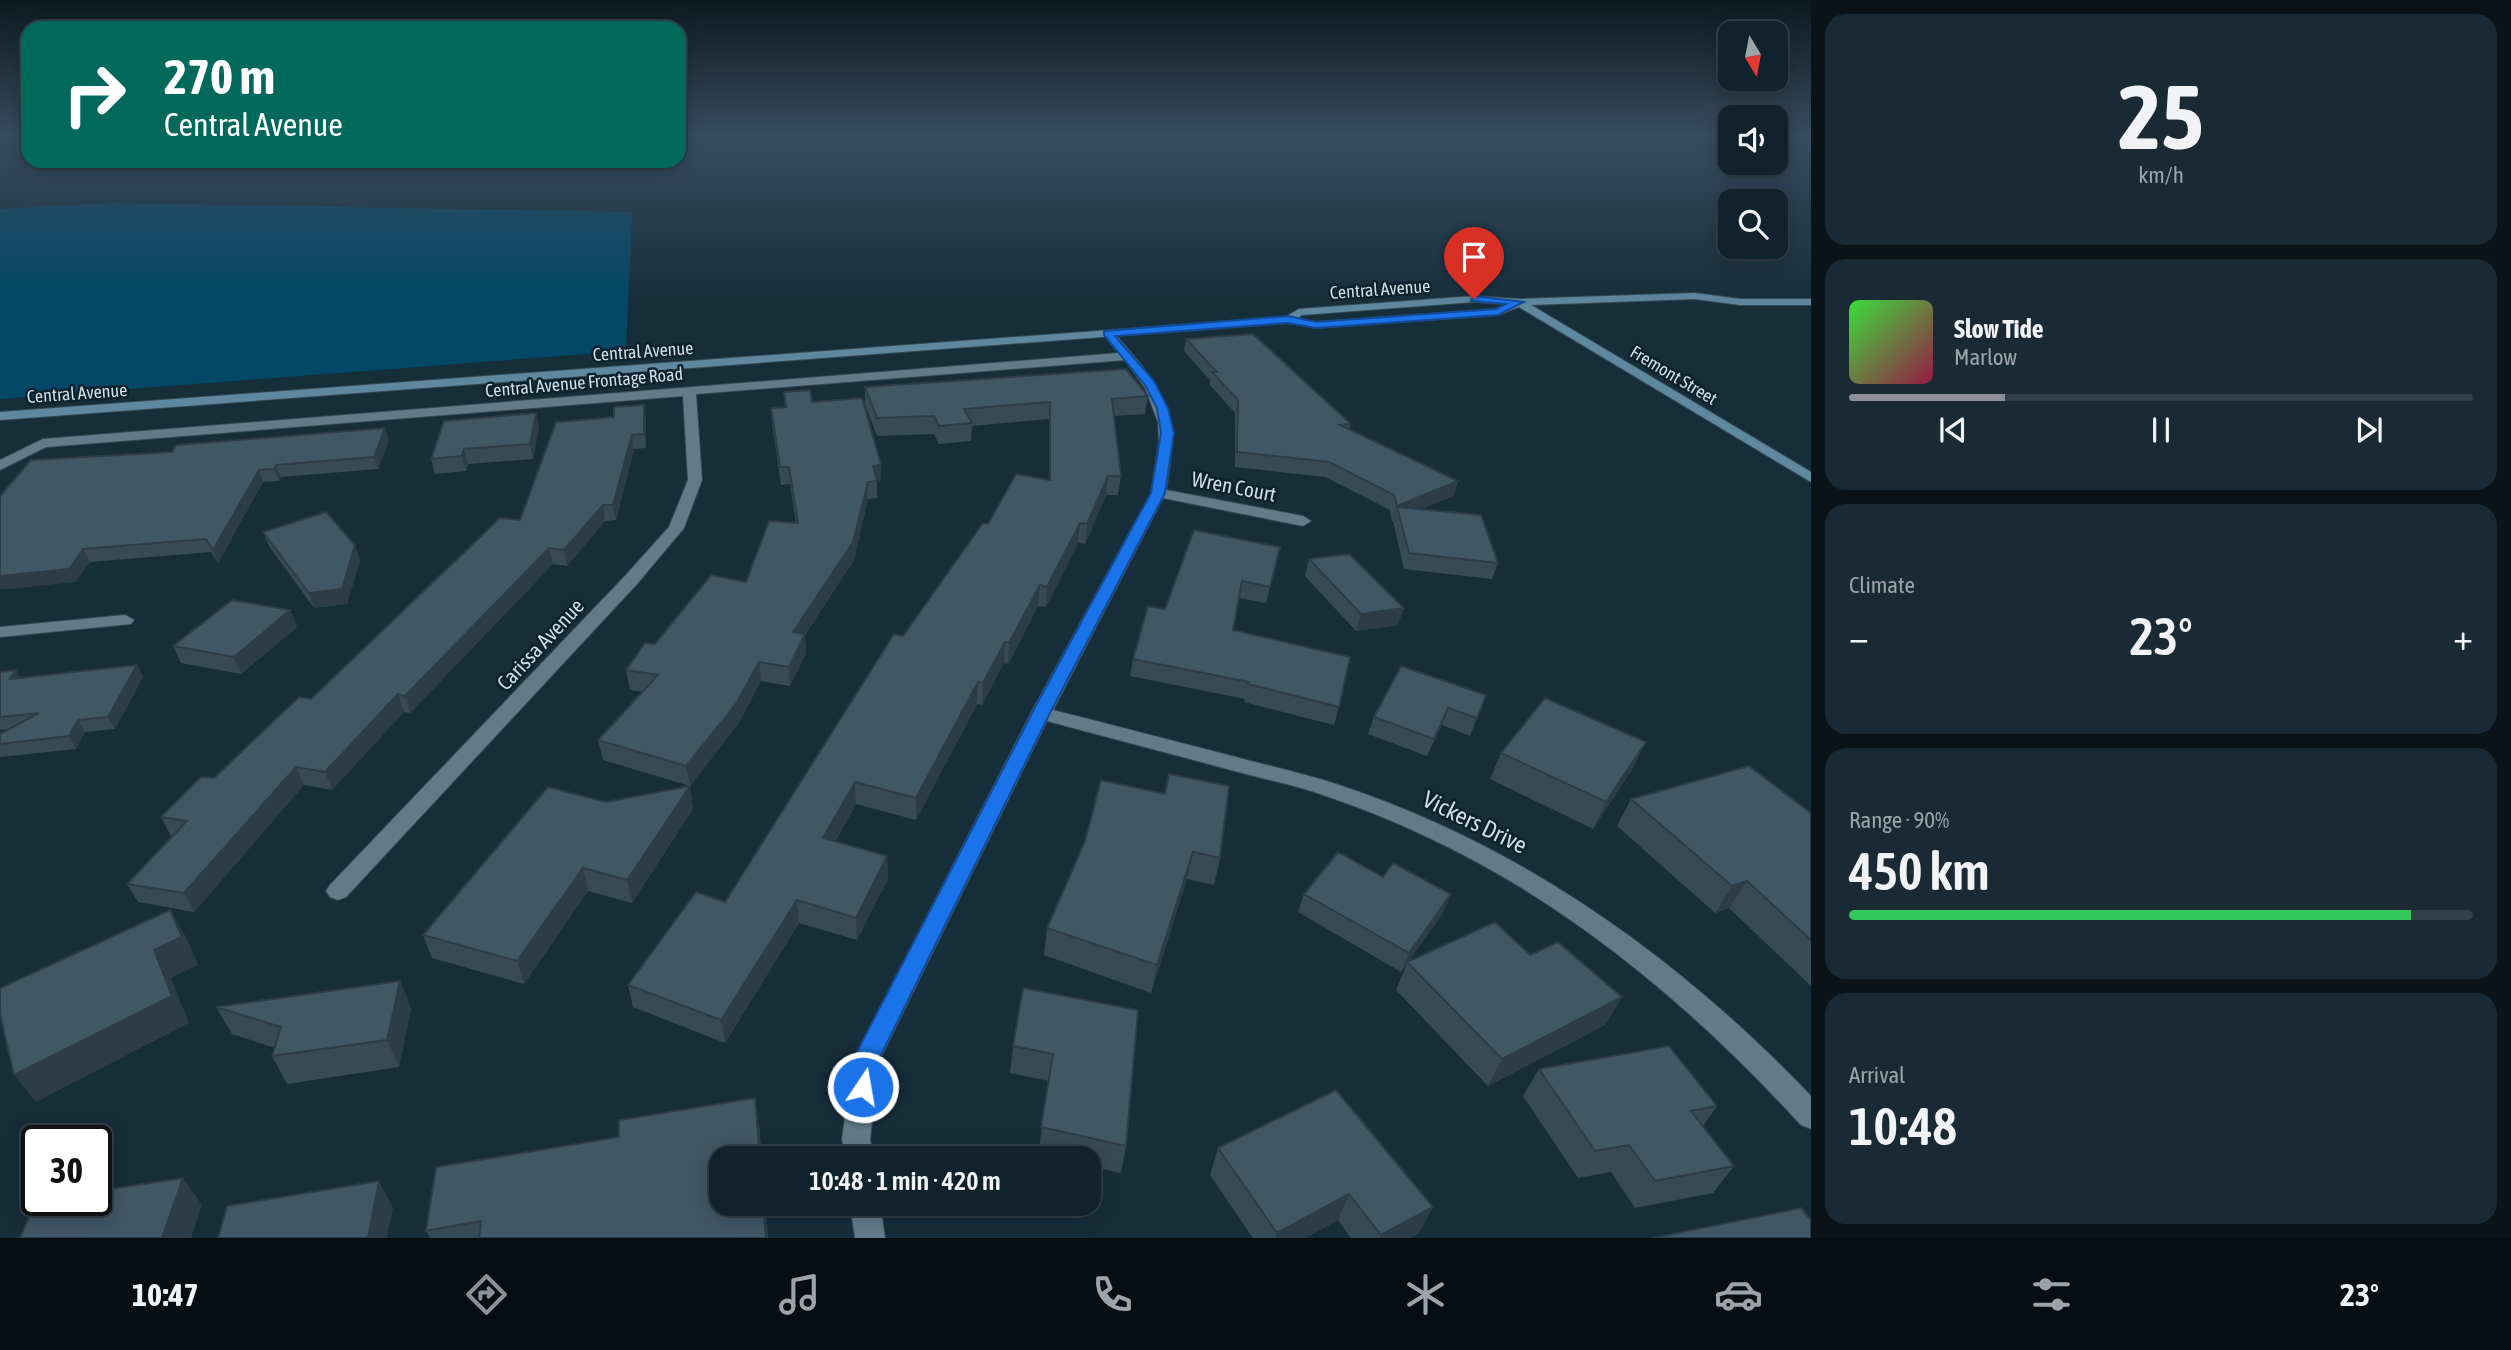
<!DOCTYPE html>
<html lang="en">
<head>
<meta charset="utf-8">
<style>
  :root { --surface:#10222c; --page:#192a34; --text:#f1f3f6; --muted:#9ca4a9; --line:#303f48; --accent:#8c9099 }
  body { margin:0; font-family:"Asap Condensed",sans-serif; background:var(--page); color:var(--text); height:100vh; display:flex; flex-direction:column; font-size:26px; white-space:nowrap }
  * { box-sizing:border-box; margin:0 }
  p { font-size:23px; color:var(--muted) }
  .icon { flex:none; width:38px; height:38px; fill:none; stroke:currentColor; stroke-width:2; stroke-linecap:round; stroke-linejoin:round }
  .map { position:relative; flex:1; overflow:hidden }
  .sheet { display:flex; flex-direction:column; gap:14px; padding:14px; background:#091318; width:700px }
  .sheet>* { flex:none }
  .banner { position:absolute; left:21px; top:21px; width:665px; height:147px; border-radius:21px; box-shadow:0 4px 18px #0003,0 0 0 2px var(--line); background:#00695c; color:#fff; overflow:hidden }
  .needle { width:46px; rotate:170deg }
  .tools { position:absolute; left:1718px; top:21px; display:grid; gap:14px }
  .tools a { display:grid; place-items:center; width:70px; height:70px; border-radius:14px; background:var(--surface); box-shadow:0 4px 18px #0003,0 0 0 2px var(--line); font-size:35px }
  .speed { position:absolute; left:21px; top:1125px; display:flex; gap:14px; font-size:35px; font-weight:700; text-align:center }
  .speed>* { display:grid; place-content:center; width:91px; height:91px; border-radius:50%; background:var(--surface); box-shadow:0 4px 18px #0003,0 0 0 2px var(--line); line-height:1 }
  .speed .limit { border:4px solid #111; border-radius:10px; background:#fff; color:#111 }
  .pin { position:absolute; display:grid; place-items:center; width:60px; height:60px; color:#fff; margin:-72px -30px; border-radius:50% 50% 50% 0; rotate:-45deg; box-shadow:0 0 7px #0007 }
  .pin .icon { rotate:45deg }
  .me { position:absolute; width:77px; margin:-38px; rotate:12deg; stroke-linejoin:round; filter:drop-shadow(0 0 5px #0008) }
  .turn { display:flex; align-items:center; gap:24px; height:147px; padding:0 28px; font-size:32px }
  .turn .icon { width:91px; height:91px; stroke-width:2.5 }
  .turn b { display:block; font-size:49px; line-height:60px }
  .big { font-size:52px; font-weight:600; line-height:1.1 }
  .sheet .card { flex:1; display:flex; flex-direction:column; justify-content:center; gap:10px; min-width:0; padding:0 24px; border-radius:21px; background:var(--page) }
  .sheet .dial { align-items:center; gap:0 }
  .dial b { font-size:91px; line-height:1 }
  .song { display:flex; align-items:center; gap:21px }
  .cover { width:84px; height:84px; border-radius:10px; background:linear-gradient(135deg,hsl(120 70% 55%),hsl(340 70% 35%)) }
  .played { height:7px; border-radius:4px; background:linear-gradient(90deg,var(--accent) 25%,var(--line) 25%) }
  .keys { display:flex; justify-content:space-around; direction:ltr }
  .heat { display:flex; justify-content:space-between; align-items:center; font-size:38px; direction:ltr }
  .charge { height:10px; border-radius:5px; background:linear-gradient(90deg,#34c759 90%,var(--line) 0) }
  .trip { position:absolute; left:709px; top:1146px; width:392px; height:70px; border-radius:21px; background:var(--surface); box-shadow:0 4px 18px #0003,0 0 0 2px var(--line); font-weight:600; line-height:70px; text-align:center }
  .tab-bar { display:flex; height:112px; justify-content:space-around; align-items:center; background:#060e12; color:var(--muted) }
  .tab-bar .icon { width:49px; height:49px }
  .tab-bar .on { color:var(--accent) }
  .tab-bar b { font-size:32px; color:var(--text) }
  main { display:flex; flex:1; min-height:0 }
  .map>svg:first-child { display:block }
  .green { fill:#004866 }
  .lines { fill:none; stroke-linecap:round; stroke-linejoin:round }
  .street-casing { stroke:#374953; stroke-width:2 }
  .secondary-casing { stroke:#374953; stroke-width:2 }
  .street { fill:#627b8a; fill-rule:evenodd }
  .secondary { fill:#5e88a0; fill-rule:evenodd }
  .wall { fill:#374b57 }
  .shaded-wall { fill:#2d3d47 }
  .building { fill:#405765; stroke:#2d3d47; stroke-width:2 }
  .route { fill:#1a73e8; stroke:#114b97; stroke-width:2 }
  .labels { text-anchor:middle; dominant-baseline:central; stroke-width:5; stroke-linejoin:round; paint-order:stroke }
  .far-street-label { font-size:18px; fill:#d0dee6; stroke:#0c232f }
  .street-label { font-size:21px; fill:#d0dee6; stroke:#0c232f }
  .near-street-label { font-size:24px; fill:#d0dee6; stroke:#0c232f }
</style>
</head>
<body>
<main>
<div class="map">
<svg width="1811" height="1238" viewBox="0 0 1811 1238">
  <rect width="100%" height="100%" fill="#162d3a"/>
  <path class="green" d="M112,203L632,212L626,351L0,399V209Z"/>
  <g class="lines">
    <defs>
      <path id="street" d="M1108,330L1112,331C1163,388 1181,411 1166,490L1303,516L1311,521L1303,526L1163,498L1053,710C1117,726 1182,743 1247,760C1278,768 1309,775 1339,785C1523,846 1678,957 1811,1096V1129L1801,1125C1666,978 1515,859 1323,795C1298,786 1272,781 1246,774C1180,756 1113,739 1047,721L879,1061L870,1139L873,1158H845L842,1139L853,1060L1031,713L1151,493L1159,442L1158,422L1145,388L1125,360L696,394L702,480L684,528L637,584L346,897L338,900L330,897L326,891L330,885L625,576L669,527L688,480L683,396L46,447L0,470V460L43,439L1119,353L1102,333Z
        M125,615L134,620L131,624L0,637V627Z
        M850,1204H880L885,1238H855Z"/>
      <path id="secondary" d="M1695,293L1740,299H1811V305H1740L1695,299L1531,305L1811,472V482L1519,307L1498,315L1316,328L1288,323L0,420V412L1285,317L1299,309L1474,296L1520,299ZM1474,302L1506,304L1496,309L1316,322L1298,318L1302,315Z"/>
    </defs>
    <use href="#street" class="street-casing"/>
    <use href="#secondary" class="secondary-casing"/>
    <use href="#street" class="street"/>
    <use href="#secondary" class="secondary"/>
  </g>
  <path class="wall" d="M1186,339L1351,424L1349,429L1458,481L1453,496L1421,509L1498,563L1492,579L1404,569L1393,521H1392L1390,510L1325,477L1235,467V413L1210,385V380L1184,351Z
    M865,387L1148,396L1145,414L1114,416L1121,476L1118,495H1106L1085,544L1078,543L1046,607L1038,606L1008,664L1004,663L982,705L977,704L916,820L856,804L835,842L887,856L888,879L857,940L799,923L725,1043L633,1007L628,985L725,902L903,636L988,524L1049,480V419L972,426L971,441L939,444L934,434L877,436L865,404Z
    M784,392L812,402L881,464V481L877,482V498L868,499L854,560L805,635L806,653L790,686L761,681L738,724L690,786L603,760L598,740L643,692L630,690L626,670L655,644L746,582L796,523L790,484L781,485L772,424L771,408L785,407Z
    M644,405L646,419V448L634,449L616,520L605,521L567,566L553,564L410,713L404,712L332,790L304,785L194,912L138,902L127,884L173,836H171L161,817L214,778L311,699L520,520L614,417Z
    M539,427L533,459L468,464L466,471L435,474L431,459Z
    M389,440L378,469L281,477L279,481L263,482L218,563L211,552L90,562L75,582L0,496Z
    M263,532L360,560L347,604L314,608L269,546Z
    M1309,559L1398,625L1356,631L1305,576Z
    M1276,563L1266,603L1239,598L1233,630L1339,707L1334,725L1244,702L1245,699L1130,676L1133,659L1165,609Z
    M290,610L297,627L241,674L181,663L173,646Z
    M137,665L143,677L115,729L85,732L76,749L0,757V734L9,729L0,730V672L16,670L20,678Z
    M1486,695L1470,736L1442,725L1427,756L1368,734L1374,717Z
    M1501,753L1633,768L1593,829L1490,779Z
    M1101,780L1220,858L1214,885L1187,879L1151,993L1044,955L1047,928L1085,841Z
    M690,786L693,809L632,903L588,891L524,984L432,958L423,935L606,802Z
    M1631,799L1811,813V986L1729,908L1715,913L1617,826Z
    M1304,894L1443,913L1408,962L1530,955L1622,997L1605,1025L1488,1086L1396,990L1407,964L1401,972L1298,912Z
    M400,981L411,1008L399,1067L287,1084L272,1056L275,1048L232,1034L216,1007Z
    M1023,988L1126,1146L1121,1173L1088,1166V1158H1057L1038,1154L1049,1081L1010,1073L1013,1046Z
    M1539,1069L1717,1106L1703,1126L1734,1166L1713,1193L1635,1208L1611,1172L1578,1178L1523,1096Z
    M759,1125L762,1158H721V1204H765L768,1238H430L426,1231Z
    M1218,1148L1433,1207L1419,1233L1410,1238H1351L1338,1220L1305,1238H1253L1210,1175Z"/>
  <path class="shaded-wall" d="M644,405L646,419V448L644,434Z
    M536,413L539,427L533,459L530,444Z
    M385,428L389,440L378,469L374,457Z
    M632,435L634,449L616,520L613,505Z
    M464,449L468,464L466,471L462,456Z
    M881,464V481L877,482L873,466Z
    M276,465L281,477L279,481L274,469Z
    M259,470L263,482L218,563L213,550Z
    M1108,476L1106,495L1085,544L1087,524Z
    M1458,481L1453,496L1400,518L1397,507L1392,521L1397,506Z
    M868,482V499L854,560L805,635L806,653L790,686L789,667L793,632Z
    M603,505L605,521L567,566L564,550Z
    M1080,523L1078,543L1046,607L1047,587Z
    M355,545L360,560L347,604L314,608L309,593Z
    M549,548L553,564L410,713L405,696Z
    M83,549L90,562L75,582L0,590V576Z
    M1040,585L1038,606L1008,664L1009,643Z
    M1404,608L1398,625L1356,631L1361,614Z
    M290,610L297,627L241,674L234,657Z
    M1005,642L1004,663L982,705L983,683Z
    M759,662L761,681L738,724L690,786L686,766Z
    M137,665L143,677L115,729L108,717Z
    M16,670L23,683L10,679Z
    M978,682L977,704L916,820V798Z
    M398,694L404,712L332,790L325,772Z
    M1448,708L1442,725L1427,756L1434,739Z
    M78,720L85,732L76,749L69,736Z
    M1646,742L1633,768L1593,829L1606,802Z
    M296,767L304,785L194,912L184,893Z
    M855,782L856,804L824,861L823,838Z
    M690,786L693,809L632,903L627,880Z
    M1193,852L1187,879L1151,993L1157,965Z
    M887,856L888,879L857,940L856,918Z
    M583,868L588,891L524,984L517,961Z
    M1747,881L1729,908L1715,913L1732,886Z
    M1451,894L1443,913L1401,972L1409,953Z
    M797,900L799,923L725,1043L721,1020Z
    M170,910L186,937L198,965L171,978L189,1023L36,1102L14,1075Z
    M400,981L411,1008L399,1067L387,1040Z
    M1622,997L1605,1025L1488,1086L1502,1059Z
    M755,1098L759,1125L762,1158H760Z
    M183,1178L202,1205L191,1238H162Z
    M379,1181L393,1208L387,1238H368Z
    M1349,1194L1338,1220L1305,1238H1275L1277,1233Z
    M763,1204H765L768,1238H766Z
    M1433,1207L1419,1233L1410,1238H1380L1381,1235Z"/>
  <path class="building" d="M1253,334L1351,424L1340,425L1458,481L1397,506L1394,495L1329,462L1237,452L1238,400L1212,372H1217L1186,339Z
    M1126,369L1148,396L1112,399L1121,476H1108L1087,524L1080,523L1047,587L1040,585L1009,643L1005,642L983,683L978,682L916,798L855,782L823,838L887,856L856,918L797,900L721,1020L628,985L696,892L725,902L894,634L903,636L983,523L988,524L1016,474L1050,480V402L964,409L972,423L939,426L934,416L877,418L865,387Z
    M810,390L812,402L862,398L881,464L873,466L877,481L868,482L853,542L793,632L805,634L789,667L759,662L736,704L686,766L598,740L658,675L626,670L645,643L655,644L711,575L746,582L769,521L798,523L789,467H780L771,408L786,407L784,392Z
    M644,405V434L632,435L613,505H603L564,550L549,548L405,696L398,694L325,772L296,767L184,893L127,884L187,821L161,817L201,777L214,778L299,697L311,699L500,518L520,520L556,422L614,417V407Z
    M536,413L530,444L464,449L462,456L431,459L444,421Z
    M385,428L374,457L276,465L274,469L259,470L213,550L206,539L83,549L69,569L0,576V496L31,460L172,452L176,445Z
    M1397,507L1481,515L1498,563L1409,553Z
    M326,512L355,545L342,589L309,593L263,532Z
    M1194,530L1280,547L1270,587L1242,581L1233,630L1350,657L1339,707L1248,684L1249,682L1133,659L1148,606L1165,609Z
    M1349,554L1404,608L1361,614L1309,559Z
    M232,600L290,610L234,657L173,646Z
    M137,665L108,717L78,720L69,736L0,744V734L39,713L0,717V672L16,670L10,679Z
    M1401,666L1486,695L1477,718L1448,708L1434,739L1374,717Z
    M1545,698L1646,742L1606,802L1501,753Z
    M1749,766L1811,813V940L1747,881L1732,886L1631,799Z
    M1169,774L1229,786L1220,858L1193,852L1157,965L1047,928L1085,841L1101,780L1165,794Z
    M690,786L627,880L583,868L517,961L423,935L548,787L606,802Z
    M1338,852L1383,877L1393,863L1451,894L1409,953L1304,894Z
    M170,910L182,937L154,950L172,996L14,1075L0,1014V988Z
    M1495,922L1530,955L1558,942L1622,997L1502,1059L1407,962Z
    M400,981L387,1040L272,1056L281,1027L216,1007Z
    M1023,988L1138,1010L1126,1146L1041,1127L1053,1054L1013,1046Z
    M1669,1046L1717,1106L1691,1111L1734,1166L1655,1181L1629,1145L1595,1151L1539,1069Z
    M1336,1090L1433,1207L1381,1235L1349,1194L1277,1233L1218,1148Z
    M755,1098L760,1158H721V1204H763L766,1238H479L481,1221L426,1231L436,1167L619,1137V1120Z
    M183,1178L162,1238H20L36,1200H96V1191Z
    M379,1181L368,1238H218L227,1206Z
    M1801,1208L1811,1220V1238H1653Z"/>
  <linearGradient id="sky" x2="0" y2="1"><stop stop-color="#0c1920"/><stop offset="0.44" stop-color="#364c60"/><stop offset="1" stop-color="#364c60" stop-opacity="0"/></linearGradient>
  <rect width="1811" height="307" fill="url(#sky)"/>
  <path class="route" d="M1474,296L1524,302L1498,315L1316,328L1288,323L1115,336L1154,381L1168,408L1174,433L1165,493L1050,713L878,1061L871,1095L863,1098L854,1095L850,1087L857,1052L1032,713L1151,493L1161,433L1157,408L1145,385L1104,335V331L1288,316L1316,322L1496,309L1506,304L1471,301Z"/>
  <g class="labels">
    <g class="far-street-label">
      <text transform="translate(1380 289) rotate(-4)">Central Avenue</text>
      <text transform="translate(643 351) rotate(-4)">Central Avenue</text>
      <text transform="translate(1674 375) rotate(31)">Fremont Street</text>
      <text transform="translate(584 382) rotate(-5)">Central Avenue Frontage Road</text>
      <text transform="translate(77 393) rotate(-4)">Central Avenue</text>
    </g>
    <g class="street-label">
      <text transform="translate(1234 486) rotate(11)">Wren Court</text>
      <text transform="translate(540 644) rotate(-47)">Carissa Avenue</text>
    </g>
    <g class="near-street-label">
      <text transform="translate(1475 822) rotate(26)">Vickers Drive</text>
    </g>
  </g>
</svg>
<div class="tools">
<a><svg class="needle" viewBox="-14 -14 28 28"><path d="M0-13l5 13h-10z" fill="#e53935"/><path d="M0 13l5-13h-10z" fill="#9ca4a9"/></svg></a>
<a><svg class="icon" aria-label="sound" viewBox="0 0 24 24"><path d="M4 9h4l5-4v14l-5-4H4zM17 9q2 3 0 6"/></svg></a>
<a><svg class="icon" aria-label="search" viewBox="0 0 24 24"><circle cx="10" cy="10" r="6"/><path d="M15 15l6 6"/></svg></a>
</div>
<div class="speed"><div class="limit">30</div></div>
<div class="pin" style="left:1474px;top:299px;background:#d93025"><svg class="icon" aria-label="arrive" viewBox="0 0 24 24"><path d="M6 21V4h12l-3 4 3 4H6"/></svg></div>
<svg class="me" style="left:863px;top:1087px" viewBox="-20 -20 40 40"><circle r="17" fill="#1a73e8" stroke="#fff" stroke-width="3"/><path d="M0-11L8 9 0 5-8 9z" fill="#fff"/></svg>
<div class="trip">10:48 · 1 min · 420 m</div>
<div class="banner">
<div class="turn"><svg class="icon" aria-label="right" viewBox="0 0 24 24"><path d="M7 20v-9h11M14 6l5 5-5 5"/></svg><div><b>270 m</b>Central Avenue</div></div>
</div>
</div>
<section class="sheet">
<div class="card dial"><b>25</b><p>km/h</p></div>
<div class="card">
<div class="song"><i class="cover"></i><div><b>Slow Tide</b><p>Marlow</p></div></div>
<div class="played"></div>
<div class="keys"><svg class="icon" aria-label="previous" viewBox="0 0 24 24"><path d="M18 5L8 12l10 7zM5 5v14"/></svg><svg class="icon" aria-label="pause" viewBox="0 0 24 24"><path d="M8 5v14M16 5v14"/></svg><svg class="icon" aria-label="next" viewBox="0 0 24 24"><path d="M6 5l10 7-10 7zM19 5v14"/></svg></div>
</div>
<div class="card"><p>Climate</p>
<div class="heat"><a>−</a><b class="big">23°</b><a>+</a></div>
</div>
<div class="card"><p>Range · 90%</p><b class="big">450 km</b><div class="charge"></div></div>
<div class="card"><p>Arrival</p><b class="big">10:48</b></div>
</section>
</main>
<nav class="tab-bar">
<b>10:47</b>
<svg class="icon on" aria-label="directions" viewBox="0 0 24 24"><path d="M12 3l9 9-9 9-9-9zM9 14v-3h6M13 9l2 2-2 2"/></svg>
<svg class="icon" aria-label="music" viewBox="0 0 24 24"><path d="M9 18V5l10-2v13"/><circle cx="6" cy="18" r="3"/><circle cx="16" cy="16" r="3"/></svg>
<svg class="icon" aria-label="phone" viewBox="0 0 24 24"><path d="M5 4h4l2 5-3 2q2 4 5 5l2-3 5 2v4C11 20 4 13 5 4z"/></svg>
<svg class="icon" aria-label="climate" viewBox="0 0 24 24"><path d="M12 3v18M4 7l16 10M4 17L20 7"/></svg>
<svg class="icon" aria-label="car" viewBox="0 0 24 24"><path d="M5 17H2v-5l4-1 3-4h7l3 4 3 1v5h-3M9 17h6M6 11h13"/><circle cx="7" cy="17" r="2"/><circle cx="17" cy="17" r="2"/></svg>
<svg class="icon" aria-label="filters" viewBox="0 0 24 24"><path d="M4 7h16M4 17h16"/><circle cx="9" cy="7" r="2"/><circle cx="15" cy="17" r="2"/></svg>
<b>23°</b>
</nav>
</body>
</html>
